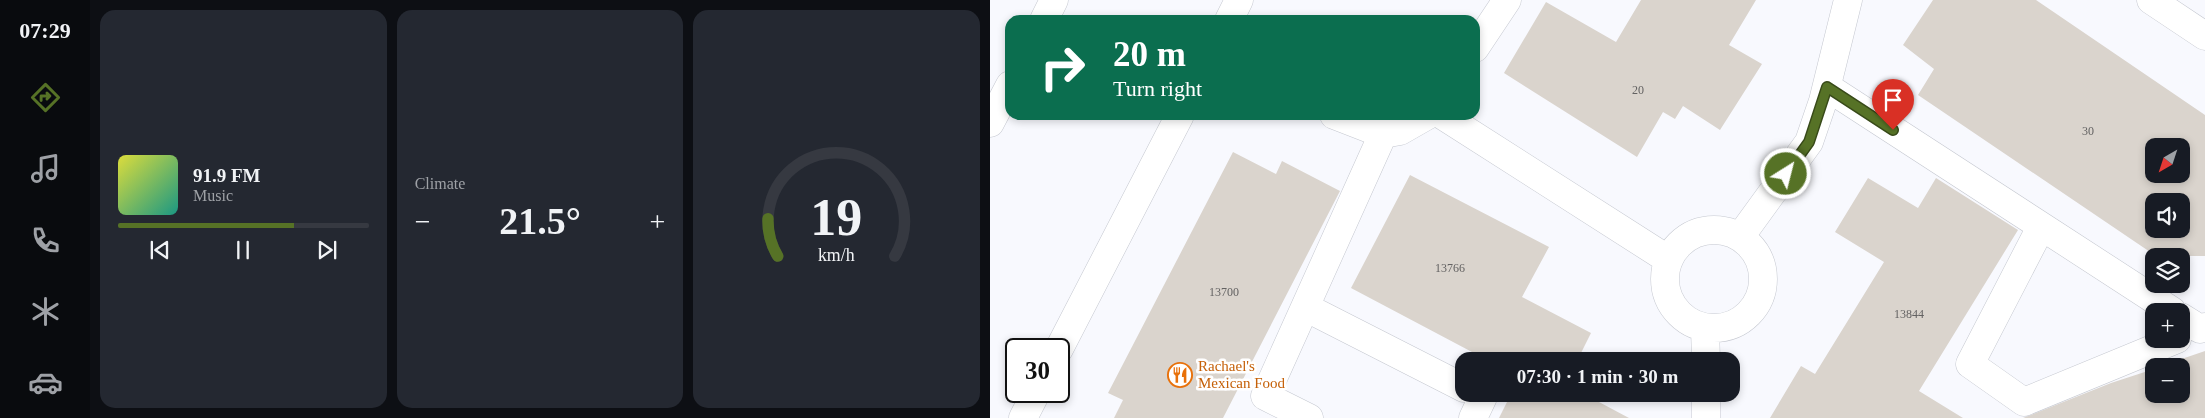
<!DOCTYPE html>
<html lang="en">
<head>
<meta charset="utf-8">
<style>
  :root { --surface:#171b24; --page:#242831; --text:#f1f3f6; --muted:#9ea1a6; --line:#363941; --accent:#567226 }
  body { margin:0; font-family:Georgia,serif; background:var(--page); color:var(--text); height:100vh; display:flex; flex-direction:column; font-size:19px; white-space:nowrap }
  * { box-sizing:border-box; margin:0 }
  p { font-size:16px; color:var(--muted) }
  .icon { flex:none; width:28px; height:28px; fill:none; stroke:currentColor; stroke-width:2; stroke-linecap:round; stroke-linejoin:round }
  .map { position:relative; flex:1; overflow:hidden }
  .drawer { display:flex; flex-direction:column; gap:10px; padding:10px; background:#0d0f14; width:900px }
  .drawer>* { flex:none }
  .banner { position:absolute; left:15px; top:15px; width:475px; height:105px; border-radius:15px; box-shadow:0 2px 8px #0003; background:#0b6e4f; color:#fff; overflow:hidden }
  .needle { width:32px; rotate:219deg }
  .tools { position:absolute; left:1155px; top:138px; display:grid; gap:10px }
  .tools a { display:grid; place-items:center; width:45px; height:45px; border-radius:10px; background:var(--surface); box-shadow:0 2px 8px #0003; font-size:25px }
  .speed { position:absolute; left:15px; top:338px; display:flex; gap:10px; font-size:25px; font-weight:700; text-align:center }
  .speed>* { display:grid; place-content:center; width:65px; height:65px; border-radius:50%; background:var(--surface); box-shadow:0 2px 8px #0003; line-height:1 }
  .speed .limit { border:2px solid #111; border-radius:8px; background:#fff; color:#111 }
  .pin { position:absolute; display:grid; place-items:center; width:42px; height:42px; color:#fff; margin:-51px -21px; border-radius:50% 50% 50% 0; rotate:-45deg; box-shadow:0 0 5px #0007 }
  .pin .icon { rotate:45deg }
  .me { position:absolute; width:55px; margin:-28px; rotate:36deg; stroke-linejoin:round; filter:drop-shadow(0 0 4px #0008) }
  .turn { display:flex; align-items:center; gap:18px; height:105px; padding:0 25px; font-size:22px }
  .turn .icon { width:65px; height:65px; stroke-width:2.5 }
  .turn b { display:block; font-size:35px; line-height:42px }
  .big { font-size:38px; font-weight:600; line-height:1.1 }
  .drawer .tile { flex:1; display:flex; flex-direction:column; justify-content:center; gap:8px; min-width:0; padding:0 18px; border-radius:15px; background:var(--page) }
  .drawer .dial { align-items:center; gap:0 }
  .dial svg { height:130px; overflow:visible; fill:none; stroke:var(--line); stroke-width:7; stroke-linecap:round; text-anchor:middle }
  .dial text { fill:var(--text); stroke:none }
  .song { display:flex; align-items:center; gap:15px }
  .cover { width:60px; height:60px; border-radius:8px; background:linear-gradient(135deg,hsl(60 70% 55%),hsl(170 70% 35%)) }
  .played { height:5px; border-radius:2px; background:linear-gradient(90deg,var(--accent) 70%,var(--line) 70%) }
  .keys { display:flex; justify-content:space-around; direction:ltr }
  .heat { display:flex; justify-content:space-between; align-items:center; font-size:28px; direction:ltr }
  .drawer .tiles { flex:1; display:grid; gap:10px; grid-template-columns:repeat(3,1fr) }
  .trip { position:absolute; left:465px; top:352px; width:285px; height:50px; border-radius:15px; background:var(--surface); box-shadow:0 2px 8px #0003; font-weight:600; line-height:50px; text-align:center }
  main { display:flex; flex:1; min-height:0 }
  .dock { display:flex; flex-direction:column; width:90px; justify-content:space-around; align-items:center; background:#090b0e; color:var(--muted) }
  .dock .icon { width:35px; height:35px }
  .dock .on { color:var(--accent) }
  .dock b { font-size:22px; color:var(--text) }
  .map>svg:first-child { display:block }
  .building { fill:#dad4cd; fill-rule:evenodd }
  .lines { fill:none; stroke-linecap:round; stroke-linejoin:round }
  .minor-casing { stroke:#c5c8d0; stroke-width:29 }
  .major-casing { stroke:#c5c8d0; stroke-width:29 }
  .minor { stroke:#fff; stroke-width:28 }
  .major { stroke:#fff; stroke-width:28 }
  .route-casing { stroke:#384a19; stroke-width:12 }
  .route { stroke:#567226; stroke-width:9 }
  .labels { text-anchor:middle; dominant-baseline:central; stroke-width:5; stroke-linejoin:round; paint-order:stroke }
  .number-label { font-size:12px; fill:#636262 }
  .food-label { font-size:15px; fill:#c56008; stroke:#fff; text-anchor:start }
</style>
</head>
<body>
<main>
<nav class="dock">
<b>07:29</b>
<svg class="icon on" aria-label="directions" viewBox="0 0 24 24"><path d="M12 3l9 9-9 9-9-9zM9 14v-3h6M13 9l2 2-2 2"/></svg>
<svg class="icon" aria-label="music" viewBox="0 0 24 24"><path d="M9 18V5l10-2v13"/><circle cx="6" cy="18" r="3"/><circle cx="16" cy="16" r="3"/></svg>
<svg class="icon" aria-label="phone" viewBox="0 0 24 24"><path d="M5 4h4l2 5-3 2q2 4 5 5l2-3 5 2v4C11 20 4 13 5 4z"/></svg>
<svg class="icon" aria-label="climate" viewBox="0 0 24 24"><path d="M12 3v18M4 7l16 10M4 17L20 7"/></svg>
<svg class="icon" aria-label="car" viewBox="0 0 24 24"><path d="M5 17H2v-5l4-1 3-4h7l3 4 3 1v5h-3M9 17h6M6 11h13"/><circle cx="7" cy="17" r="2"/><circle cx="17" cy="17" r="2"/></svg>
</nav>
<section class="drawer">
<div class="tiles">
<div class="tile">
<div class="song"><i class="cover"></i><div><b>91.9 FM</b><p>Music</p></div></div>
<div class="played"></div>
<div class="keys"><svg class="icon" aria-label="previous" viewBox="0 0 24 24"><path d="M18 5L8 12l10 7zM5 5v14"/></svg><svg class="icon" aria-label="pause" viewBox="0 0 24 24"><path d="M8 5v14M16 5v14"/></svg><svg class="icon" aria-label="next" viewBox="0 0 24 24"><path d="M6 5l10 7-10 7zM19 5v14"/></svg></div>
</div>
<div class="tile"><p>Climate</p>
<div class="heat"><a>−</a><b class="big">21.5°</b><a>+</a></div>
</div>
<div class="tile dial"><svg viewBox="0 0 100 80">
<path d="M14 69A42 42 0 1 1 86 69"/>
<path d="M14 69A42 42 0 0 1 8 46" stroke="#567226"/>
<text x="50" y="56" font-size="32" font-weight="700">19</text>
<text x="50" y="72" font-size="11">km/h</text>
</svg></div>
</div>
</section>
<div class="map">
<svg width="1215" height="418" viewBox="0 0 1215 418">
  <rect width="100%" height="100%" fill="#f8f9fe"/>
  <path class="building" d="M651,0H766L739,45L772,64L730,130L693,106L685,119L673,112L647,157L514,73L556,2L626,42Z
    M943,0H1046L1215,115V256H1166L928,95L944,69L913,45ZM1164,146H1191V174H1164ZM1164,201H1191V229H1164Z
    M243,152L286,174L292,161L350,191L233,418H124L133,400L118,393Z
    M420,175L559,247L532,297L601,333L587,361H499L361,288Z
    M878,178L928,208L946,178L1028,230L929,391L973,418H780L811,366L825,374L894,262L845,232Z
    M1215,351V418H1033L1121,383L1164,369V394H1191V366H1171Z
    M521,394H594L639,418H509Z"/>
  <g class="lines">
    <defs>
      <path id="minor" d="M1161,0L1215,36
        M239,20L249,0
        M485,48L517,0
        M837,87L1182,311
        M344,115L393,134L410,131L438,115
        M452,115L679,260
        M1051,227L980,364L1034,402L1187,339
        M675 279a49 49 0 1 1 98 0a49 49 0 1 1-98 0Z
        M750,237L819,142L833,101L858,0
        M315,307L474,388
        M1191,317L1210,329L1215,327
        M715,328L716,361
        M69,349L190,115
        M716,394V418
        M33,418L47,391
        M319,418L275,396L393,134
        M483,418L493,397L486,394"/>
      <path id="major" d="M54,20L64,0
        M0,123L20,85"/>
    </defs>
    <use href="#minor" class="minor-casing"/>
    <use href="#major" class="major-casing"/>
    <use href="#minor" class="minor"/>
    <use href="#major" class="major"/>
  </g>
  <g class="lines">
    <defs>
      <path id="route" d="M796,174L819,142L837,87L903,130"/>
    </defs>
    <use href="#route" class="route-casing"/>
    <use href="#route" class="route"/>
  </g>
  <defs>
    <symbol id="restaurant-ring" viewBox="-11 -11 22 22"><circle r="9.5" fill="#fff" stroke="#e8710a" stroke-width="1.5"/><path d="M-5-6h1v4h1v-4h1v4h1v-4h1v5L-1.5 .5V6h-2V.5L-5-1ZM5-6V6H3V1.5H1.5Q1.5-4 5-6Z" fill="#e8710a"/></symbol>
  </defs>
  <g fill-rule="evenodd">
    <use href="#restaurant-ring" x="176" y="361" width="28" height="28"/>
  </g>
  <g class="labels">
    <g class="number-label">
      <text x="648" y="90">20</text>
      <text x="1098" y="131">30</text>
      <text x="460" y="268">13766</text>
      <text x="234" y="292">13700</text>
      <text x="919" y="314">13844</text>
    </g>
    <g class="food-label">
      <text x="208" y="366">Rachael's<tspan x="208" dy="17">Mexican Food</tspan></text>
    </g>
  </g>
</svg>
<div class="tools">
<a><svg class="needle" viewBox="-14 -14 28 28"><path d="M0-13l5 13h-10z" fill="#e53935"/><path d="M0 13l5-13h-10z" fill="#9ea1a6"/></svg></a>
<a><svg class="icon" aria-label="sound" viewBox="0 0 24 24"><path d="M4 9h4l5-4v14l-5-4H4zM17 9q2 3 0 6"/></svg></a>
<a><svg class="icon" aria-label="layers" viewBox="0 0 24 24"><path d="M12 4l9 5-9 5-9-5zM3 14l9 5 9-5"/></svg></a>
<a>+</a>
<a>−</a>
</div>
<div class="speed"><div class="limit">30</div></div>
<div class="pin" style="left:903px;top:130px;background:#d93025"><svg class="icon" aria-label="arrive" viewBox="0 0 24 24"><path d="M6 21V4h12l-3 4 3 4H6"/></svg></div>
<svg class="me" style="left:796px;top:174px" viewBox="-20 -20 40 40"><circle r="17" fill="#567226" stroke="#fff" stroke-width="3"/><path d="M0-11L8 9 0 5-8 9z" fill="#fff"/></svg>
<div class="trip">07:30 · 1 min · 30 m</div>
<div class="banner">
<div class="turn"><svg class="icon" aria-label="right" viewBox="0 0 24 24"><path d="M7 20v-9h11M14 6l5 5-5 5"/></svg><div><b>20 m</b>Turn right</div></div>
</div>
</div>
</main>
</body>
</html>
